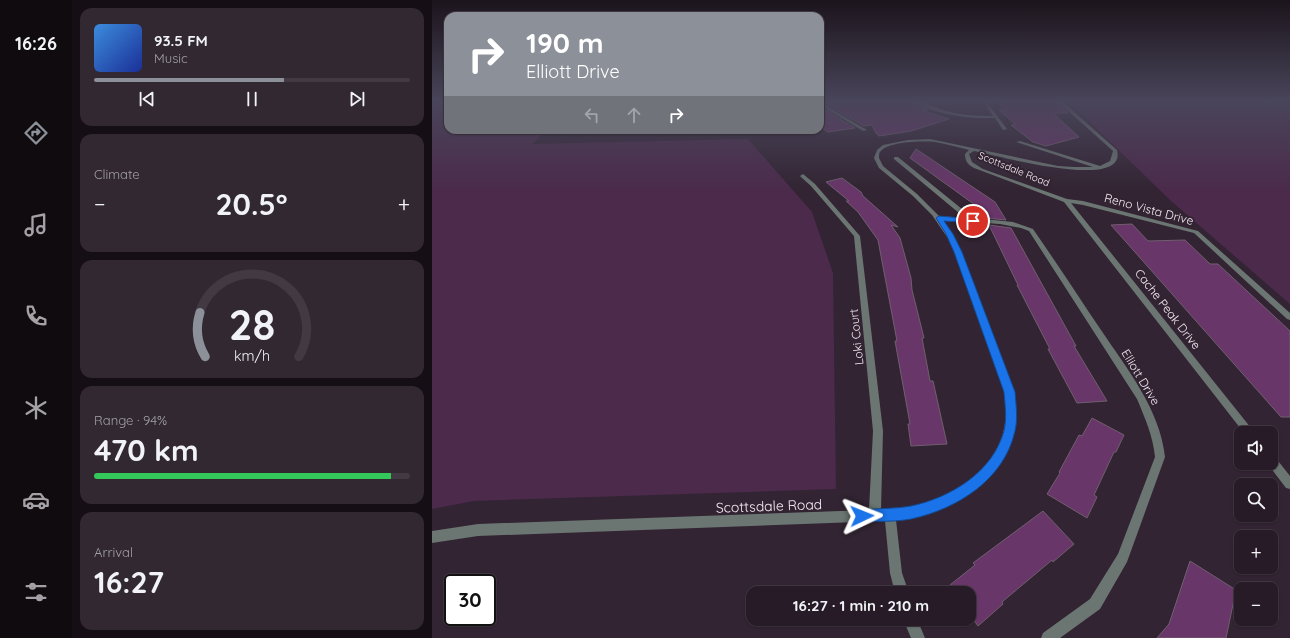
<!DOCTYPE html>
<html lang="en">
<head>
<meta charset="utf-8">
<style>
  :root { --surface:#261b26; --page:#322832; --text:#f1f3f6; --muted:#a4a1a7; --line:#423943; --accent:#8c9099 }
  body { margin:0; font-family:Quicksand,sans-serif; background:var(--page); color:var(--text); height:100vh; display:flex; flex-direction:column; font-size:15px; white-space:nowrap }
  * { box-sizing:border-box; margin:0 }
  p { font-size:13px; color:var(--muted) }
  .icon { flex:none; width:22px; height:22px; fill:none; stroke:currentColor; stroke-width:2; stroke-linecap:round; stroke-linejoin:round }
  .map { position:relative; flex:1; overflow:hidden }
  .sheet { display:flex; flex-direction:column; gap:8px; padding:8px; background:#150f15; width:360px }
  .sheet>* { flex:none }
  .top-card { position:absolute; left:12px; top:12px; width:380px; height:122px; border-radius:12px; box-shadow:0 1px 3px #0004,0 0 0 1px var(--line); background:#8c9099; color:#fff; overflow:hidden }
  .tools { position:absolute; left:802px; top:426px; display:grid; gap:8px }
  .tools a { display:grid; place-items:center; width:44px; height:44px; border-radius:8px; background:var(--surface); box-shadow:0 1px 3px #0004,0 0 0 1px var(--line); font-size:20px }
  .speed { position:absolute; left:12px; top:574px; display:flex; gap:8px; font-size:20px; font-weight:700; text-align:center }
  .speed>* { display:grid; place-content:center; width:52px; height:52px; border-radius:50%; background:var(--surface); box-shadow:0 1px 3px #0004,0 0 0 1px var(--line); line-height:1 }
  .speed .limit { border:2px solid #111; border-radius:6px; background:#fff; color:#111 }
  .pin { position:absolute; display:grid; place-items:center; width:34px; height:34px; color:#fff; margin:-17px; border:2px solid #fff; border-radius:50%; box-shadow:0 1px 4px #0007 }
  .me { position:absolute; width:44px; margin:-22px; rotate:88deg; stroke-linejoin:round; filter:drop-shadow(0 0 3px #0008) }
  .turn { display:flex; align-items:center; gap:14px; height:84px; padding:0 16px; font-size:18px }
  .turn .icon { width:52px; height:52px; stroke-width:2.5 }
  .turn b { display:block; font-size:28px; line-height:34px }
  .lanes { display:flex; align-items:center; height:38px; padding:0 16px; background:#0003; justify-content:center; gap:20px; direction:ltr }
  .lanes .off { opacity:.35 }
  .big { font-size:30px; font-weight:800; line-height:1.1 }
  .sheet .card { flex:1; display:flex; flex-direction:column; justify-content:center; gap:6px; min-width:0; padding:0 14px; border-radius:12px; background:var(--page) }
  .sheet .dial { align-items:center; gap:0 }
  .dial svg { height:104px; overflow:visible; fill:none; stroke:var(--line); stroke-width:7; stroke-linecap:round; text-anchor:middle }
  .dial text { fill:var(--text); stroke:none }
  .song { display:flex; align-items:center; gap:12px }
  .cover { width:48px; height:48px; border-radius:6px; background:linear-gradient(135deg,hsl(210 70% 55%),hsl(230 70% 35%)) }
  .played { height:4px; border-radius:2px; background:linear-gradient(90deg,var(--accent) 60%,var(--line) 60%) }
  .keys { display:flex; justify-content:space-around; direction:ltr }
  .heat { display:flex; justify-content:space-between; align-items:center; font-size:22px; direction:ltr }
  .charge { height:6px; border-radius:3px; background:linear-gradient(90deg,#34c759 94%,var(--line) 0) }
  .trip { position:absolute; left:314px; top:586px; width:230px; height:40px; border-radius:12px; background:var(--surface); box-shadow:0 1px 3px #0004,0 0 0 1px var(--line); font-weight:800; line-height:40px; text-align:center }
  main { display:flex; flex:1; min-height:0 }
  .tab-bar { display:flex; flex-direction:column; width:72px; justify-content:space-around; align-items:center; background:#0f0b0f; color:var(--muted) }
  .tab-bar .icon { width:28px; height:28px }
  .tab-bar .active { color:var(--accent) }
  .tab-bar b { font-size:18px; color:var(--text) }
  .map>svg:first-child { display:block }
  .green { fill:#4b2a4b }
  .building { fill:#683668; stroke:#705f70 }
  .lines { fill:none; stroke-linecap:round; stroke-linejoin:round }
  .street { fill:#6b7672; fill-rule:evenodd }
  .route { fill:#1a73e8; stroke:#114b97 }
  .labels { text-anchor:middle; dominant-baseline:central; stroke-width:4; stroke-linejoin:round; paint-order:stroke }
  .far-street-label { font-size:10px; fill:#f6ecf5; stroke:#322432 }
  .street-label { font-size:12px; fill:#f6ecf5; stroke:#322432 }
  .near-street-label { font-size:14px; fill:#f6ecf5; stroke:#322432 }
</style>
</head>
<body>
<main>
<nav class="tab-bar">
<b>16:26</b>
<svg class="icon active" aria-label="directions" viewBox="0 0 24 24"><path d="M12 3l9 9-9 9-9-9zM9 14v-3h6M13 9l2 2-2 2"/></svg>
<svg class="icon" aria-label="music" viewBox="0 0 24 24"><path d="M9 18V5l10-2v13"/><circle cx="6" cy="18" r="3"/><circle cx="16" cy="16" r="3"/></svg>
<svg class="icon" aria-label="phone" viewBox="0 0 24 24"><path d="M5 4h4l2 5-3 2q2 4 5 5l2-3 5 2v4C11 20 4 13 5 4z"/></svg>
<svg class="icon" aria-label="climate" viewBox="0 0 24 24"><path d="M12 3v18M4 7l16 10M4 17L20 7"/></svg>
<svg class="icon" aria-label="car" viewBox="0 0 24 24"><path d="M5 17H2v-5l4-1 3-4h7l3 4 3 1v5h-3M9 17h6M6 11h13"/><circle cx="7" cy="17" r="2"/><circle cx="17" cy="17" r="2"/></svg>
<svg class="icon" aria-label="filters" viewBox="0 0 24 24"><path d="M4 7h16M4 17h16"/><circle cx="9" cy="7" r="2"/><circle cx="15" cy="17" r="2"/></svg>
</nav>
<section class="sheet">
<div class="card">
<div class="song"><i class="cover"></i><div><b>93.5 FM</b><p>Music</p></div></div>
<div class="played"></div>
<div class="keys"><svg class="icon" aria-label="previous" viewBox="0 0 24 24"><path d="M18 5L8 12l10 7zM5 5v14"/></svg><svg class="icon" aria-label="pause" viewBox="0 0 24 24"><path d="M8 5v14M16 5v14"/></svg><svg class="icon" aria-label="next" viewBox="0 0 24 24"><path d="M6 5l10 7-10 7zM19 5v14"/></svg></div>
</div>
<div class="card"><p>Climate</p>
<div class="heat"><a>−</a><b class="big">20.5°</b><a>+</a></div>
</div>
<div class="card dial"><svg viewBox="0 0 100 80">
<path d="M14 69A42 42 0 1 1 86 69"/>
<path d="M14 69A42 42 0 0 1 10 35" stroke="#8c9099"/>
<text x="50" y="56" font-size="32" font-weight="700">28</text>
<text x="50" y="72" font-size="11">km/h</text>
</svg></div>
<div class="card"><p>Range · 94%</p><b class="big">470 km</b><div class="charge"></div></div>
<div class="card"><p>Arrival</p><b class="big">16:27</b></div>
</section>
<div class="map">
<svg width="858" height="638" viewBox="0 0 858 638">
  <rect width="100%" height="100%" fill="#322432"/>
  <path class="green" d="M0,101H16V130H115L100,144L316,139L380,212L401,273L404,489L42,501L0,509Z
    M636,101H842L858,105V304L739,201Z"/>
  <path class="building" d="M408,101H479L496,110L491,111L517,119L479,131L447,136L444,133L440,125L432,126L399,107L396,103Z
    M567,101H624L636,113H621L647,137L614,146L601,142L579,125H584L567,110H575L568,105L571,104Z
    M388,104L395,111L423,128L396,132L388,127Z
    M484,149L563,202L574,220L554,218L550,210L478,158Z
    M410,178L429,192L431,196L466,227L459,225L468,238L479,278L480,290L492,338H490L498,381H501L515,444L479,446L476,424H478L463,341H465L446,240L426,212L414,201H417L394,182Z
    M700,224L716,241L753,240L778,264H786L858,331V417H849L679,225Z
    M557,225L579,228L644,346H642L675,401L645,403L616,349H618L585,285H586Z
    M660,418L692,435L684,452H682L662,495L665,497L655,518L615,494L628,473L627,472L647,435L650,436Z
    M611,511L642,544L621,562L620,560L570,602L571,604L546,626L537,613V593H508L543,565L541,563Z
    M758,561L804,590L794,638H725L737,624Z"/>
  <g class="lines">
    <path class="street" d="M388,101H392L398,108L435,130L431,131L396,110Z
      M480,101C492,101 503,108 514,111C529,115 545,116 561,116L550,101H554L575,129L571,130L563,118C535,119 505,115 480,101Z
      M625,101H630L685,150C696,193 560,154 542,151L537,154L540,162L551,169L635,199L651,201L766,231L858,313V320L855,319L762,233L651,205L639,203L823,433H812L632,202L542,168C536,165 533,161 533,154L537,150C526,147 515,144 503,142C491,141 456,141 448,152C447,153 447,156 447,158L451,166L485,194L507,216L533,218L462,159V157H466L541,218L581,222L601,229C624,262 646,296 669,330C695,369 728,409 733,457L695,562L668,609L628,638H609L611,633L658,599L686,554L723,457C721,436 713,418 705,399L597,231L589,228L568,224L510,220C532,249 542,286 555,319C561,336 567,352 573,368C576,376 580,385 582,394C585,410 584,426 579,442C562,490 512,513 464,520L470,573L477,593H463L458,573L453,521L46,536L0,543V531L46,524L437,510L441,431L422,236L379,186L369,177L368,176L371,174L383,184L428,236L451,431L449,510C479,509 510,500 535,483C564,462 580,428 572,393C568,374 559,356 553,338C543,309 533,281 523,252L515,237L500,215L481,196L447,168L442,158L445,150L451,145L476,140L498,139L626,166L642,167H661L584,142L588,141L668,166L678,161L681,151Z
      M316,130H321V131L319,132Z
      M839,455L843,457L858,476V489L854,488L835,463H839Z
      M471,619H485L493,638H479Z"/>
  </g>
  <linearGradient id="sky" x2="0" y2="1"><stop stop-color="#1c141c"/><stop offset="0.53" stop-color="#49455a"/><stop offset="1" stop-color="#49455a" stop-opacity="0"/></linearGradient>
  <rect width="858" height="191" fill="url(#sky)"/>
  <path class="route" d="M507,216L541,219L544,221L541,223L512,221L521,234L530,252L583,392C584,405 586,418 583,431C572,480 525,509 479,519C464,522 446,521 430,522L426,521L424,516L426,511L430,510C446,508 464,509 479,506C518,498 561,472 572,431C575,418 573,405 572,392L522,252L514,234L504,218Z"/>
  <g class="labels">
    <g class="far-street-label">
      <text transform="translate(582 169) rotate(22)">Scottsdale Road</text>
    </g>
    <g class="street-label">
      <text transform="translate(717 209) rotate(15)">Reno Vista Drive</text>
      <text transform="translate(736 309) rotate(52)">Cache Peak Drive</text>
      <text transform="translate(424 337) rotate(-96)">Loki Court</text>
      <text transform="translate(709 377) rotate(59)">Elliott Drive</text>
    </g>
    <g class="near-street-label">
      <text transform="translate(337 506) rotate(-2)">Scottsdale Road</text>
    </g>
  </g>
</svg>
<div class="tools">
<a><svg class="icon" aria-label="sound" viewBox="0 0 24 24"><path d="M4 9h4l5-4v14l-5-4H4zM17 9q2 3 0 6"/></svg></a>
<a><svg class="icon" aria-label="search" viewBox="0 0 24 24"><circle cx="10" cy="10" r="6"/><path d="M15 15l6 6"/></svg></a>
<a>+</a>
<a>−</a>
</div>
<div class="speed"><div class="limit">30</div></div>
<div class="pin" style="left:541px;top:221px;background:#d93025"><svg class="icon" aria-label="arrive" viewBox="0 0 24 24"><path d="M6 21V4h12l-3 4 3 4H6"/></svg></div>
<svg class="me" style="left:430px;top:516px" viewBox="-20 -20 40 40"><path d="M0-17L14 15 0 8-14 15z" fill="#1a73e8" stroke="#fff" stroke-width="4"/></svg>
<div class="trip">16:27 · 1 min · 210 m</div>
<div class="top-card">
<div class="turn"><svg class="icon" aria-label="right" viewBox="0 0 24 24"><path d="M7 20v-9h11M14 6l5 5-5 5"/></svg><div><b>190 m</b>Elliott Drive</div></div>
<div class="lanes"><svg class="icon off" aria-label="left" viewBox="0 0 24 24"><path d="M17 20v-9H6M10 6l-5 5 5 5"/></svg><svg class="icon off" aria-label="ahead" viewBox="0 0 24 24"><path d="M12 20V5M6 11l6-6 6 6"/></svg><svg class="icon" aria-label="right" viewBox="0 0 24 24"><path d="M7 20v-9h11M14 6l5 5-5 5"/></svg></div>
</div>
</div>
</main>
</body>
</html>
